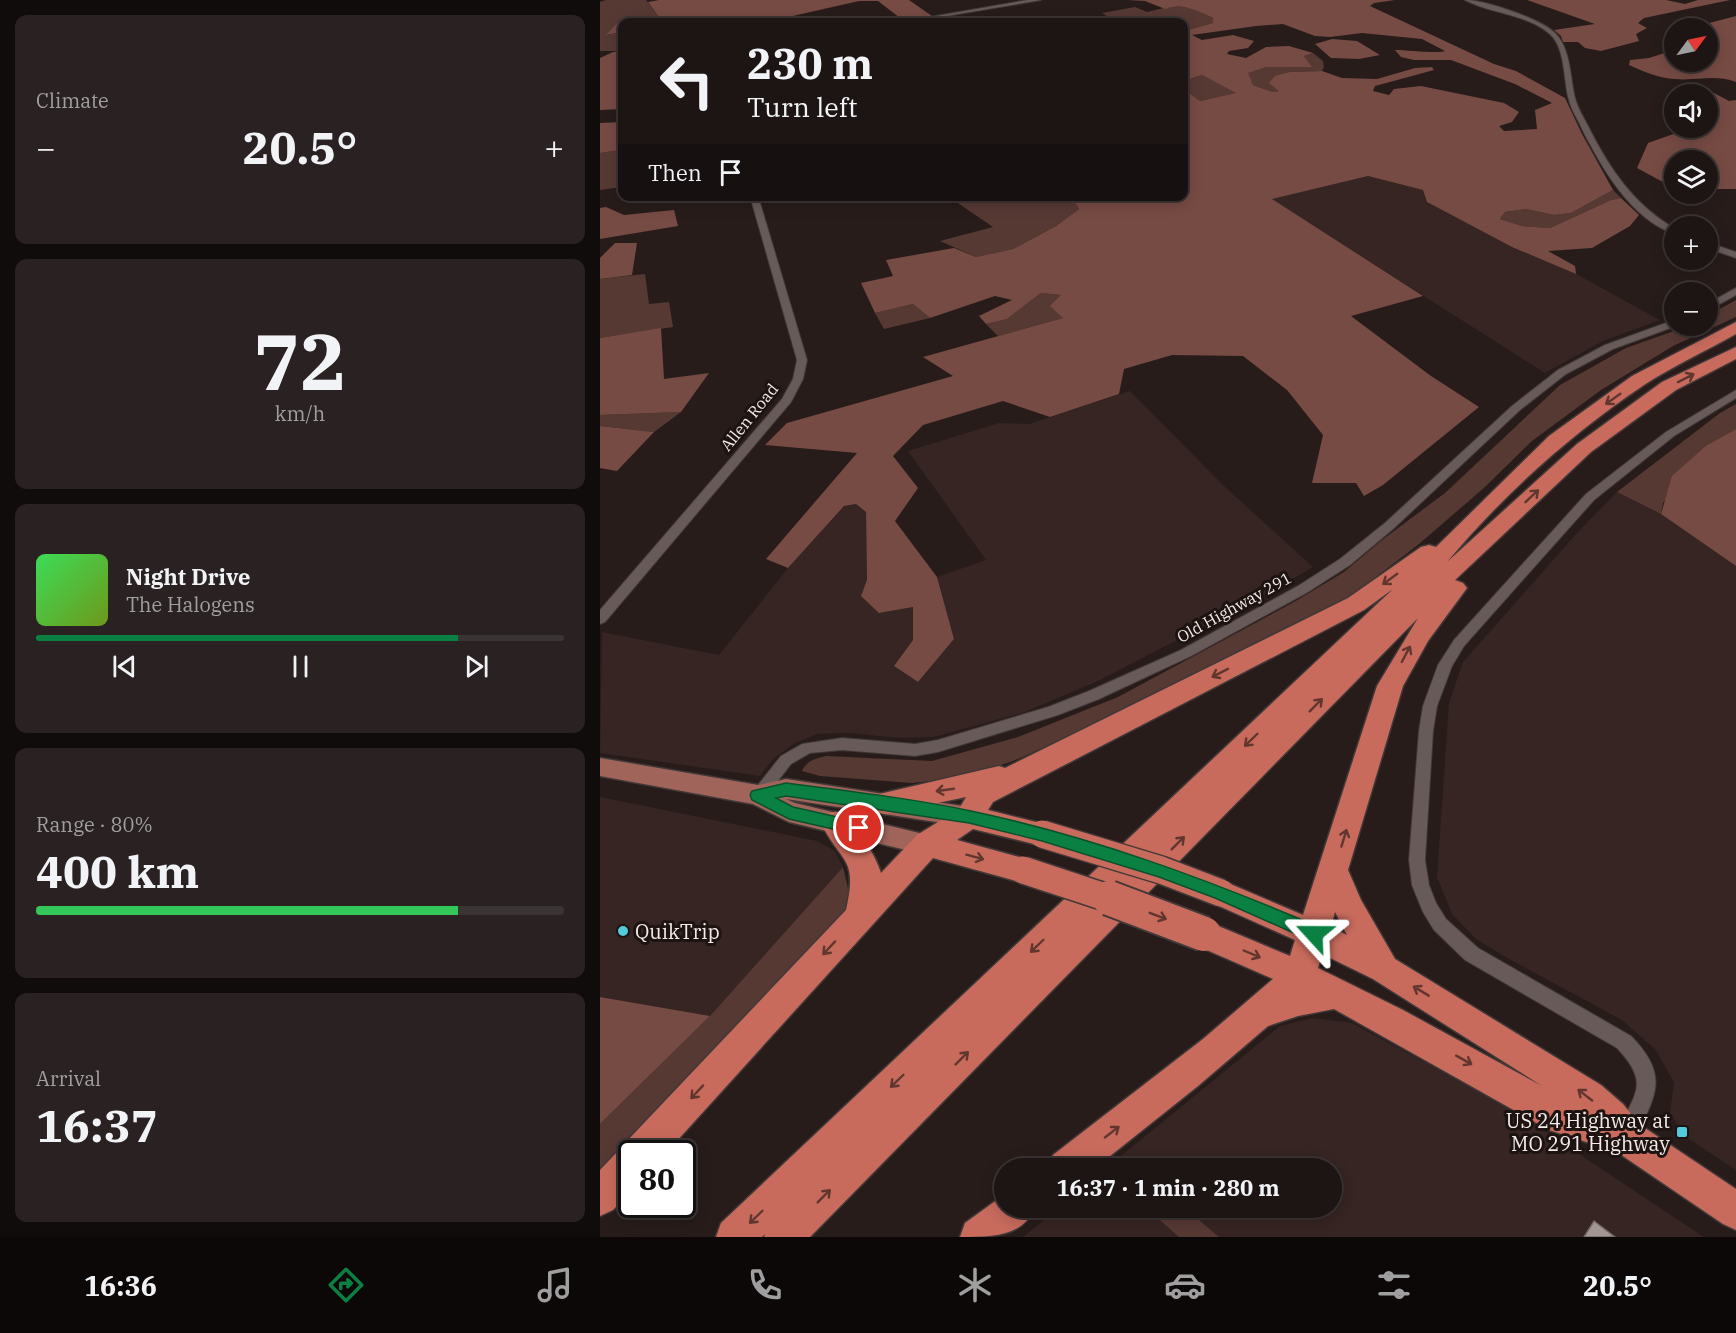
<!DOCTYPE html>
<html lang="en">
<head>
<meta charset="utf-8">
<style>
  :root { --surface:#1d1514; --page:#2a2222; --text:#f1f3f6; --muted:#a09fa0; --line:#3b3434; --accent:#0b8043 }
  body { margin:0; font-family:"IBM Plex Serif",serif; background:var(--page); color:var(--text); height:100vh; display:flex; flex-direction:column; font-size:22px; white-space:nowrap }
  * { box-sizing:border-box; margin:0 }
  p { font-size:20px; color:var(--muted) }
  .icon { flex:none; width:33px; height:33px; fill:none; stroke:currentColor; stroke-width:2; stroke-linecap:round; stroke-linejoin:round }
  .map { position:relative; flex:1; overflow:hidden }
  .side { display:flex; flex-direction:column; gap:15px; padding:15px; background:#100c0b; width:600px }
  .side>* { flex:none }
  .guide { position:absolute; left:18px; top:18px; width:570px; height:183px; border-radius:12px; box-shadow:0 3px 15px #0003,0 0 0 2px var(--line); background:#1d1514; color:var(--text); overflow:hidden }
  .needle { width:39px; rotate:57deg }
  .tools { position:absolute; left:1064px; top:18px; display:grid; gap:12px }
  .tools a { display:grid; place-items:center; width:54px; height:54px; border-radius:50%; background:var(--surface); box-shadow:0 3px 15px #0003,0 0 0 2px var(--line); font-size:30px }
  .speed { position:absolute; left:18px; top:1140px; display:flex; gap:12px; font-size:30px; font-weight:700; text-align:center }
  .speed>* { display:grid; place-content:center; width:78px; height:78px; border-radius:50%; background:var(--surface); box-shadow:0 3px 15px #0003,0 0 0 2px var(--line); line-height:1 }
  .speed .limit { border:3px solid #111; border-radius:9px; background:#fff; color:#111 }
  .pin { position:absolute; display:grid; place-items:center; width:51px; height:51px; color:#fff; margin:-26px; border:3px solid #fff; border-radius:50%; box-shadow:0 2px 6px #0007 }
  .me { position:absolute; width:66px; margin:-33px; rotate:294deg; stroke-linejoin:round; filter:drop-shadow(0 0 4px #0008) }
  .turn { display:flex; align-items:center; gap:21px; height:126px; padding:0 30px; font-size:27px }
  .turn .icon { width:78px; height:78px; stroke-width:2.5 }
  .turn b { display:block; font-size:42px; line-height:51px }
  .then { display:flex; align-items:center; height:57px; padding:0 30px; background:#0003; gap:12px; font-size:22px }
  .big { font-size:45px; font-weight:700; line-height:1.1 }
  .side .card { flex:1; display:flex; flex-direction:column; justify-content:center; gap:9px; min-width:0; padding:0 21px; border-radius:12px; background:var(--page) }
  .side .dial { align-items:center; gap:0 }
  .dial b { font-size:78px; line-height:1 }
  .song { display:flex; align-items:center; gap:18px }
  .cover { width:72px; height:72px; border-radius:9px; background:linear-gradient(135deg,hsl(130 70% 55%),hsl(80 70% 35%)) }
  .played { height:6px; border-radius:3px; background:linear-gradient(90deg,var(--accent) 80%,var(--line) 80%) }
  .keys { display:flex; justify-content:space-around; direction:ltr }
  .heat { display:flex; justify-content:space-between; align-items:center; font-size:33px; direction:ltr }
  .charge { height:9px; border-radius:4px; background:linear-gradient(90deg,#34c759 80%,var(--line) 0) }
  .trip { position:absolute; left:394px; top:1158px; width:348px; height:60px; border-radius:30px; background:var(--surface); box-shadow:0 3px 15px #0003,0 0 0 2px var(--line); font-weight:700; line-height:60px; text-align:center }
  .dock { display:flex; height:96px; justify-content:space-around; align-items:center; background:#0c0808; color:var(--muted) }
  .dock .icon { width:42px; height:42px }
  .dock .current { color:var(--accent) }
  .dock b { font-size:27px; color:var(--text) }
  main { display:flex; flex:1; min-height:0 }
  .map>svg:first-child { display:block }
  .built { fill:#362522 }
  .green { fill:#573934 }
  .forest { fill:#764b44; fill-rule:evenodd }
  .building { fill:#a49693; stroke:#736967; stroke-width:1.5 }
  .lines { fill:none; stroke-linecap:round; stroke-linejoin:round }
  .street-casing { stroke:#413837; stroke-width:2 }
  .primary-casing { stroke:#413837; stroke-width:3 }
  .highway-casing { stroke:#413837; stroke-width:3 }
  .street { fill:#675a58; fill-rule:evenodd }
  .primary { fill:#a1645b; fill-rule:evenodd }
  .highway { fill:#c86b5d; fill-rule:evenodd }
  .highway-bridge-far1-casing { stroke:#413837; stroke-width:30; stroke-linecap:butt }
  .highway-bridge-casing { stroke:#413837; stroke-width:38; stroke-linecap:butt }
  .highway-bridge-far1 { stroke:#c86b5d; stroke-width:27 }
  .highway-bridge { stroke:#c86b5d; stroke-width:34 }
  .oneway { stroke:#61362f }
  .route { fill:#0b8043; stroke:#07532c; stroke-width:1.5 }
  .poi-dot { fill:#54cadd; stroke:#1d1311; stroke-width:2 }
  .labels { text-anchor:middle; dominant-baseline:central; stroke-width:6; stroke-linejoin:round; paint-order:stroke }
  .street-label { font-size:16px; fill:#f3ebea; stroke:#1d1311 }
  .near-poi-label { font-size:20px; fill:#f3ebea; stroke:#1d1311; text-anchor:start }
</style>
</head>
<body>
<main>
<section class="side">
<div class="card"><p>Climate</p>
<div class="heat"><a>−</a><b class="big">20.5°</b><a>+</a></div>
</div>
<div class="card dial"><b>72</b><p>km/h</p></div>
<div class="card">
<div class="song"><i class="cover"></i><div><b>Night Drive</b><p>The Halogens</p></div></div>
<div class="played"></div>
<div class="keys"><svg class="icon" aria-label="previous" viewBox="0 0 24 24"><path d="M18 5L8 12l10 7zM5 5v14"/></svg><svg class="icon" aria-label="pause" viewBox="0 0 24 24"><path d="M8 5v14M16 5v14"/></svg><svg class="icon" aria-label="next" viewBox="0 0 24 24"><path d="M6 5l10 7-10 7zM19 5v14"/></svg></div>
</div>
<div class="card"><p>Range · 80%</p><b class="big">400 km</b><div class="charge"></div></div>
<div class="card"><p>Arrival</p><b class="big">16:37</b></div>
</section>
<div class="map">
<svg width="1136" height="1237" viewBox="0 0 1136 1237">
  <rect width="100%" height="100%" fill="#271c1a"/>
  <path class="built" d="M768,176L823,190L827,202L912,247L976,274L1060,320L1003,341L945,373L671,199Z
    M530,391L624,486L713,567L670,592L498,681L425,712L334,737L299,738L248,733L217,734L195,743L173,759L160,776L0,753L2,632L119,655L188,568L244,506L256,504L266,512L267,580L279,613L313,607V640L294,666L318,682L354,639L337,577L386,560L308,451L399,423L429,424Z
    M1017,492L1061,514L1136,566V1170L1083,1135L1070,1112L1074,1083L1056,1050L1022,1020L907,958L876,939L852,914L837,877L849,703L863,662L977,533Z
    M0,797L217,841L235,851L243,867L110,1016L0,997Z
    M713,1018L752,1023L908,1107L1104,1237H423L459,1208H732V1168H506L680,1026Z"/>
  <path class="green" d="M6,0H46L58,16L17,23L7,35L22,32V51H0V2Z
    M572,6L592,8L613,18V23L584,31V22H516L502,13L535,7L547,12Z
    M713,53L723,61L724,67L722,71L690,72L680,91L673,92L653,85L647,73L666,67L711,66L704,56Z
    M602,75L637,93L600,101L584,89V81Z
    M22,150V187L0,190V153Z
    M1013,190L1021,198L1011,200L950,228L922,226L900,219L905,212L926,209L954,215L971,213Z
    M349,197H471L479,209L456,226L413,249L376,257L340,241L393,227Z
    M45,274L49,304L69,302L73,327L0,338V279Z
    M441,293L461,295L463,318L398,336L386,324L407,319Z
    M1136,300V317L1073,346L1001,390L932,441L885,487L819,544L751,596L521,713L413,761L365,777L312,783L220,776L202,771C207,760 215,759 226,756L332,761L418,737L518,697L694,602L744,572L782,540L845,493L960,385L1026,348L1088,326H1107V316Z
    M313,304L330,318L284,329L275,313Z
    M1136,404V429L1107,445L1063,503L1061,514L1017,492L1120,413Z
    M81,412L54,432L0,426V415Z
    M243,867L251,901L233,927L0,1175V1124L110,1016Z
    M546,1208H585L619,1237H579Z"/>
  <path class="forest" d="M59,0H309L332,16L304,21L278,1H259L184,18L180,22H22V32L6,35L17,23L58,16L48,2Z
    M528,0H795L774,3L770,6L894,64L916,71L965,98L982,134L1013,190L971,213L954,215L926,209L905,212L900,219L922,226L950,228L1011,200L1021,198L1039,215L1030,226L992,248L948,251L975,266L976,274L912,247L827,202L823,190L768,176L672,199L823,296L751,316L831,376L879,407L783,485L764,496L756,483H712L723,435L687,390L643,356L572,355L524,369L519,394L450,417L403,401L323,425L293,456L318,488L295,521L337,577L354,639L318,682L294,666L313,640V607L279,613L261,596L267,580L266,512L256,504L244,506L188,568L166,559L257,453L165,445L187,423L353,376L323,357L463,318L450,306L461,295L441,293L407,319L386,324L379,316L412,300L395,296L330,318L313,304L275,313L261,283L293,276L286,260L354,248L376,257L413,249L456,226L479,209L471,197L584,196V89L600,101L636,93L602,75L584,81V31L613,23V18C598,11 581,2 565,9L545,1ZM683,24L715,36L730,37L762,33L822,39L845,51C839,54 806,50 795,50L801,57L814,60H851L915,84L952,103L935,110L937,129L904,131L899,126L912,122L919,112L904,103L821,86L794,89L789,95L773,91L775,86L834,70L832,67L815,68L777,79L742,78L722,71L690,72L675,76L669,83L679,91L673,92L653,85L648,73L666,67H712L704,56L713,53L689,46L666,47L646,58L627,54L629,51L648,48L654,41L633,35L602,40L592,35L656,26Z
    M927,0H1066L1085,4L1098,0H1130L1044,18L1038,23L1047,28L1036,34L1039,41L1001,51L985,48L978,42H963L961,36L954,30L995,24Z
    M1136,16V82C1115,74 1096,81 1075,79C1059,78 1044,72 1029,65L1030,60L1049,58L1074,50V62H1107V28H1099L1098,26Z
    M732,39L757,41L780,55L759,59L731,58L715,44Z
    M22,51V109L0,110V58L13,52Z
    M1112,92L1129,101L1136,100V189H1107V160H1074V188L1037,168L1048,143L1082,131V128H1107V94L1093,93Z
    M22,122V150L0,153V123Z
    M6,207L24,215L74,210L78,226L0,239V208Z
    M15,243H37L32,275L0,279V258Z
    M61,328L64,379L109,373L81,412L0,415V338Z
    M0,426L54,432L17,471L0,468Z
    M1136,429V566L1061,514L1072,476L1107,445Z
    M0,997L110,1016L0,1124Z"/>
  <path class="building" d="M994,1221L1015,1237H984Z"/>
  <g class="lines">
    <defs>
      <path id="street" d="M428,0H441L311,22H301Z
        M865,0C885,0 941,19 955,33C971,49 970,78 975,98C978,109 984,118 989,128C1009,168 1034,205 1074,228V234C1030,218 1002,168 982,129C978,119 971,110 969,100C963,80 966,49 950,34C927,14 891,14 865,0Z
        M150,196H158L207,360L203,379L191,402L5,622L0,624V610L182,399L193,379L197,360Z
        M1107,242L1136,252V258L1107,248Z
        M1136,288V295L1107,311V304Z
        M1074,320V326H1076L1013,349L966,374L920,410L793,529L750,565L708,592L591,656L499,699L458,715L338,752L315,756L242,750L210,753L191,764L164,799L158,801L152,799L150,795L181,756L202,744L242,738L315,744L338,740L448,707L489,691L581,650L698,586L740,559L785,523L912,406L958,370L1005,345Z
        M1136,390V398L1074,436L994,500L864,646L852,666L837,706L833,731L825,860L829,885L836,903L846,919L878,948L1031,1036C1070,1076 1056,1095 1034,1140L1027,1143L1020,1140L1017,1133C1033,1094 1052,1085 1017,1048L865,960L834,930L823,912L812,885L809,860L819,731L823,706L838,665L854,640L986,494L1066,432Z"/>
      <path id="primary" d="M0,758L158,785L186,779L369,807L378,810L382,817L378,824L369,827L186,799L195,803L336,837L340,844L336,851L327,855L189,822L153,804L0,776Z"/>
      <path id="highway" d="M1136,322V334C1106,351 1073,366 1044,385C971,434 904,494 847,562L977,444L1062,382L1136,347V359L1076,390L991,452L855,580L863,583L867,588L828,641L803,686L748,870L761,900L795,959L1001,1085L1023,1104L1039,1124L1136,1189V1230L1123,1224L1017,1152L949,1130L734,1009L698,1016L668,1026L598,1086L495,1168H448L453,1155L603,1039L673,979L593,944L588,934L593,924L604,920L690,956L695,940L610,902L606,893L610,884L621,880L703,915L777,686L818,618L210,1237H164L165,1234L162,1237H116L121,1223L793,589L764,610L393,802L388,810L452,826L456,834L452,842L442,846L373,829L357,840L434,861L438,870L434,879L423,883L333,858L65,1154H32V1190L13,1210L0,1216V1170L19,1150L24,1148L27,1141L246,910C258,856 242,865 221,823L225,815C232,812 236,810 243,814C256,821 277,859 281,873L317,835L359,809L366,797L285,814L275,811L271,803L275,795L399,766L405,768L748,598L821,547L829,545L836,547L949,436L1032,376ZM735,912L747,935L731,927ZM722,954L773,979L942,1086L803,1010L718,968Z
        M405,1194V1208H435C422,1237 392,1237 360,1237L365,1223Z"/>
    </defs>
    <use href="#street" class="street-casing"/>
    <use href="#primary" class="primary-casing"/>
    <use href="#highway" class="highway-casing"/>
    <use href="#street" class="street"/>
    <use href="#primary" class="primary"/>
    <use href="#highway" class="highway"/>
    <defs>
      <path id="highway-bridge-far1" d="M442,834L561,870L621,893
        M423,870L514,900"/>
      <path id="highway-bridge" d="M509,898L604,934"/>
    </defs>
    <use href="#highway-bridge-far1" class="highway-bridge-far1-casing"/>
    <use href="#highway-bridge" class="highway-bridge-casing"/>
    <use href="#highway-bridge-far1" class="highway-bridge-far1"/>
    <use href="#highway-bridge" class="highway-bridge"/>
  </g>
  <defs><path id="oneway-shaft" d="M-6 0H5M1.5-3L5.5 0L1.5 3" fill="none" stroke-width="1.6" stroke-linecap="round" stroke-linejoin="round" transform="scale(1.5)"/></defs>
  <g class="oneway">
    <use href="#oneway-shaft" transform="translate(1086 378) rotate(-27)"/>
    <use href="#oneway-shaft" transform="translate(1013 399) rotate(145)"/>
    <use href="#oneway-shaft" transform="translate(932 496) rotate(-43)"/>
    <use href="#oneway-shaft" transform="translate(790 579) rotate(144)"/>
    <use href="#oneway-shaft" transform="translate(806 654) rotate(-62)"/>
    <use href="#oneway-shaft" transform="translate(620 673) rotate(153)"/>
    <use href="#oneway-shaft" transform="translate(716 705) rotate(-45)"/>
    <use href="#oneway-shaft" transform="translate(651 740) rotate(136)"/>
    <use href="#oneway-shaft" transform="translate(345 790) rotate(172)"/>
    <use href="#oneway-shaft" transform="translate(744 838) rotate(-73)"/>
    <use href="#oneway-shaft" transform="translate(578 843) rotate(-45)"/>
    <use href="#oneway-shaft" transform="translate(375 857) rotate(15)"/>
    <use href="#oneway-shaft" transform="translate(558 916) rotate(21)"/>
    <use href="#oneway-shaft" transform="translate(437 946) rotate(136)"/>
    <use href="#oneway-shaft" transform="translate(229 948) rotate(133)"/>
    <use href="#oneway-shaft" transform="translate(652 954) rotate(23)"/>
    <use href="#oneway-shaft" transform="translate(821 991) rotate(-149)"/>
    <use href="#oneway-shaft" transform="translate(362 1058) rotate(-45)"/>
    <use href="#oneway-shaft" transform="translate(864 1060) rotate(29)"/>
    <use href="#oneway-shaft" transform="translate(297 1081) rotate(136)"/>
    <use href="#oneway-shaft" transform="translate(97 1092) rotate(133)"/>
    <use href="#oneway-shaft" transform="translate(985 1095) rotate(-142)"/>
    <use href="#oneway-shaft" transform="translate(512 1132) rotate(-38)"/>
    <use href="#oneway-shaft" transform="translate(224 1196) rotate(-45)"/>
    <use href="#oneway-shaft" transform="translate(156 1217) rotate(136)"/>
  </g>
  <path class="route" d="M186,783C247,791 310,798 371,811C493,837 607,879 721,928L723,934L721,939L714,942L615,898L559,877L442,841L369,823L186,796L176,798L193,807L264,823L267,828L264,833L259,835L189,819L152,800L150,795L152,791Z"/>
  <g class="poi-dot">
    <circle cx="23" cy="931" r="6"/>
    <rect x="1076" y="1126" width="12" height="12" rx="3"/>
  </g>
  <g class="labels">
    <g class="street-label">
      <text transform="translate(149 417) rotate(-51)">Allen Road</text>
      <text transform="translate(634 607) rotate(-29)">Old Highway 291</text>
    </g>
    <g class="near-poi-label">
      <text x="35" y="931">QuikTrip</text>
      <text x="1070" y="1120" text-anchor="end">US 24 Highway at<tspan x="1070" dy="23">MO 291 Highway</tspan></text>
    </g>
  </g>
</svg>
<div class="tools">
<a><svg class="needle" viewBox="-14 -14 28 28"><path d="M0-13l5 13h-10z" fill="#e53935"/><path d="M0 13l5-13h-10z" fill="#a09fa0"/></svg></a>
<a><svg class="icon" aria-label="sound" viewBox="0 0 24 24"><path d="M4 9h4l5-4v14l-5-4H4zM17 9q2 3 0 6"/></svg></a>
<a><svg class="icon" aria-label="layers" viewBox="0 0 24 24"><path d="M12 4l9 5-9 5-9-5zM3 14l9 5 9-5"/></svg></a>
<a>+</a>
<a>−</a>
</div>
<div class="speed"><div class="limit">80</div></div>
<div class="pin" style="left:259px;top:828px;background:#d93025"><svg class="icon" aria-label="arrive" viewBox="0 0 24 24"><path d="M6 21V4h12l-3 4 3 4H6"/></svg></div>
<svg class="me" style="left:714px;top:934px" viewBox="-20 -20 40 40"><path d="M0-17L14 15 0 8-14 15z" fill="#0b8043" stroke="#fff" stroke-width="4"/></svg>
<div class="trip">16:37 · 1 min · 280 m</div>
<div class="guide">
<div class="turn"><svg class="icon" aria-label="left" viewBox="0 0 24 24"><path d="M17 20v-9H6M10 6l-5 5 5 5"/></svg><div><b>230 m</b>Turn left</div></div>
<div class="then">Then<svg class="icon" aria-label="arrive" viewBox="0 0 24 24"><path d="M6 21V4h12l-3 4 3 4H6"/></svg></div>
</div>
</div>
</main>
<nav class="dock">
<b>16:36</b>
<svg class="icon current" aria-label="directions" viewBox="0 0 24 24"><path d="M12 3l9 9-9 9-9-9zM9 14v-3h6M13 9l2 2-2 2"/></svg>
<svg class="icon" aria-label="music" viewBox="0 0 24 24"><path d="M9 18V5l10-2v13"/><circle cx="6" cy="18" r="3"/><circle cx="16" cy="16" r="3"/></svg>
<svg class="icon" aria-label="phone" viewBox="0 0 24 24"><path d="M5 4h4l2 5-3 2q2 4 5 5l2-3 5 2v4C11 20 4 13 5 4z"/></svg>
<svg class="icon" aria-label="climate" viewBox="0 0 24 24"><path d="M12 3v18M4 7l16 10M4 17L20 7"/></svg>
<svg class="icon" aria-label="car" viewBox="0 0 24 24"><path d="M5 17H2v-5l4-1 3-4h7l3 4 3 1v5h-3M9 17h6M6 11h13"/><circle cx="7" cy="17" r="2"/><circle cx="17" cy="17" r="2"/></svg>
<svg class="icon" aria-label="filters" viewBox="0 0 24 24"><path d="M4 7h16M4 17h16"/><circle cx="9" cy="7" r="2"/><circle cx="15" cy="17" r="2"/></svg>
<b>20.5°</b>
</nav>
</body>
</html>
